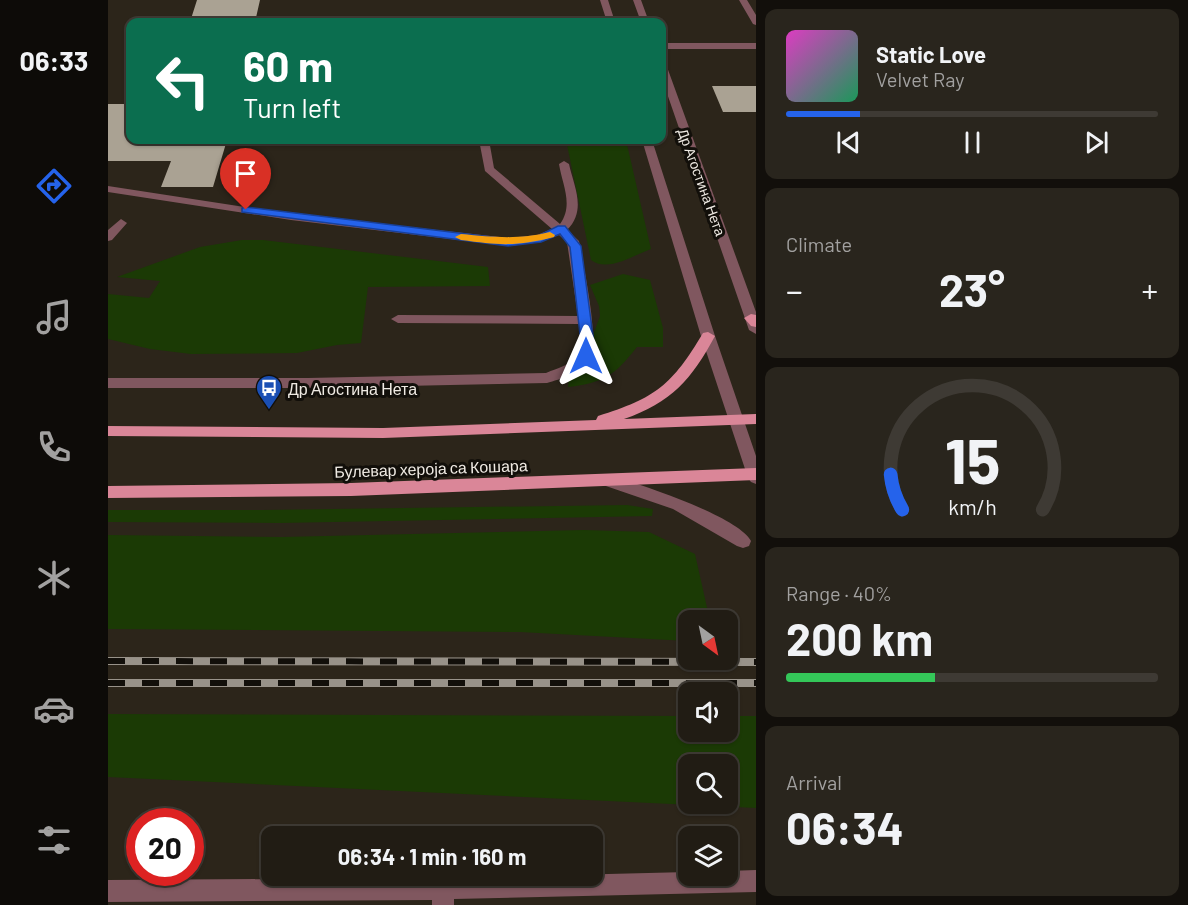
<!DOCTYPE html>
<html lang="en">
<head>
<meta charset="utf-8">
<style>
  :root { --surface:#211c14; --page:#29251d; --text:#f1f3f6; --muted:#a2a1a0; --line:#3e3a34; --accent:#2563eb }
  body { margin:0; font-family:Barlow,sans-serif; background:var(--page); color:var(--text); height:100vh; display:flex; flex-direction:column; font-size:22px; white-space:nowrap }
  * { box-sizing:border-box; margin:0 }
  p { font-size:20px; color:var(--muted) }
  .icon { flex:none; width:33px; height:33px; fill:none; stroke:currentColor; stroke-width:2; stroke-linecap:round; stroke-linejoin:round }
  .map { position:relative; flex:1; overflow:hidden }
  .drawer { display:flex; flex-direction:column; gap:9px; padding:9px; background:#120f0b; width:432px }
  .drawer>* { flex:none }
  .top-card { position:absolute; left:18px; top:18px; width:540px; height:126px; border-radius:12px; box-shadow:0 2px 4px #0004,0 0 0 2px var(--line); background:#0b6e4f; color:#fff; overflow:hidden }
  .needle { width:39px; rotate:147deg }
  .controls { position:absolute; left:570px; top:610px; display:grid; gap:12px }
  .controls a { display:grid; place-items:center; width:60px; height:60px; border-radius:12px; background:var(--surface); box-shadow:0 2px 4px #0004,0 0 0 2px var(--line); font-size:30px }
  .speed { position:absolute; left:18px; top:808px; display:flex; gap:12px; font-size:30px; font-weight:700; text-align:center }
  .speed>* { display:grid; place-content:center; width:78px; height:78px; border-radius:50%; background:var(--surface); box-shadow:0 2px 4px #0004,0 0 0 2px var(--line); line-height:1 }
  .speed .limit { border:9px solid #d22; background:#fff; color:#111 }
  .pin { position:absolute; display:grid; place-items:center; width:51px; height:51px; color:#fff; margin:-62px -26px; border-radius:50% 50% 50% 0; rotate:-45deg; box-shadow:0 0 6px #0007 }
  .pin .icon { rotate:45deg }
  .me { position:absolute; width:66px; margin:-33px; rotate:0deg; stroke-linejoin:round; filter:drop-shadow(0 0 4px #0008) }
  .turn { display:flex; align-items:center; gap:21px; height:126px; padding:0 18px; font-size:27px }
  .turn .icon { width:78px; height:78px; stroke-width:2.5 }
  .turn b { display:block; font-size:42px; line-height:51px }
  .big { font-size:45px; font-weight:700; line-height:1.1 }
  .drawer .widget { flex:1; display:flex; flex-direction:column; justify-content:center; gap:9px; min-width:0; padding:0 21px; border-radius:12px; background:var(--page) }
  .drawer .dial { align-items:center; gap:0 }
  .dial svg { height:156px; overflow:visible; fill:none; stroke:var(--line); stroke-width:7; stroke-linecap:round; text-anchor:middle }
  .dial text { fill:var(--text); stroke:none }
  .song { display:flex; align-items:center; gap:18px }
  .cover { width:72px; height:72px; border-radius:9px; background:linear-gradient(135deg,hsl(310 70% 55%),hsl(150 70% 35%)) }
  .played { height:6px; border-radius:3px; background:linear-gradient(90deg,var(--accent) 20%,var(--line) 20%) }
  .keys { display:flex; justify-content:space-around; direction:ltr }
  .heat { display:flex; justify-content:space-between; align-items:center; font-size:33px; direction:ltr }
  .charge { height:9px; border-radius:4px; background:linear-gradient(90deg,#34c759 40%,var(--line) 0) }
  .trip { position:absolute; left:153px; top:826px; width:342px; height:60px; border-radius:12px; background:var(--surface); box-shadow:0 2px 4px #0004,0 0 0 2px var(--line); font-weight:700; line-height:60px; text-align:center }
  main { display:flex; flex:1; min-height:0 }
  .tab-bar { display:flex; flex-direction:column; width:108px; justify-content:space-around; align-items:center; background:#0d0b08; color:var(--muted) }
  .tab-bar .icon { width:42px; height:42px }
  .tab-bar .active { color:var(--accent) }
  .tab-bar b { font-size:27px; color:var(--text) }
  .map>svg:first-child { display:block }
  .green { fill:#1b3a05; fill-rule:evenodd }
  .building { fill:#aaa293 }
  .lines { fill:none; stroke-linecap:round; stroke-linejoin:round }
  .minor { fill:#80575f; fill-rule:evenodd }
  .major { fill:#da8698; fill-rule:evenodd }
  .rail-casing { stroke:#989289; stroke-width:8 }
  .rail { stroke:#120f0a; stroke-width:6; stroke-dasharray:17; stroke-linecap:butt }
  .route { fill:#2563eb; stroke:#184099; stroke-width:1.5 }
  .slow { fill:#f59e0b }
  .labels { text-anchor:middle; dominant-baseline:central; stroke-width:6; stroke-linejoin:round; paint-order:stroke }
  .far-street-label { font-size:14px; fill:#efeae3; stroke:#120f0a }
  .poi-label { font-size:16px; fill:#efeae3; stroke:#120f0a; text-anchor:start }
  .street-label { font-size:16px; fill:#efeae3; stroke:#120f0a }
</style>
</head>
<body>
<main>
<nav class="tab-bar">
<b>06:33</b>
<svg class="icon active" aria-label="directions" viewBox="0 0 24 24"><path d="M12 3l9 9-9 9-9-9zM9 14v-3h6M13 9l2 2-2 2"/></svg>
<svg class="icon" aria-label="music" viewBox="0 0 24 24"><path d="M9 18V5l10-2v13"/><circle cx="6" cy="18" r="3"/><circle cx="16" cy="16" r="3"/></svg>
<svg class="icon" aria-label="phone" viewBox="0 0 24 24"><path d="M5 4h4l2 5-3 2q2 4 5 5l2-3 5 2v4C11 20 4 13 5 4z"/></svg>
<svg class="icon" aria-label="climate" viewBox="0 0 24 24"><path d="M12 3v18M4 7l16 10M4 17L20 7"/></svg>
<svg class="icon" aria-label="car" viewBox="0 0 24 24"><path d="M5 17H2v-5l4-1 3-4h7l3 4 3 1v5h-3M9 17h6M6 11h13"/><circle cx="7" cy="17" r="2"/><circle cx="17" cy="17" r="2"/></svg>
<svg class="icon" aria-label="filters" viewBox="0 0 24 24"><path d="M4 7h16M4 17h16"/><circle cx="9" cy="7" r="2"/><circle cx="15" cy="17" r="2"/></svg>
</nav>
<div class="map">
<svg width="648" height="905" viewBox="0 0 648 905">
  <rect width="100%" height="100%" fill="#2c251a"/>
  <path class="green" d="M458,140H518L543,249C526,255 499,273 483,260Z
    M134,240H155L380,267L382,286L260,287L253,343L229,345L189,353L83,354L42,349L0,339V294L41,298L52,281L9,277L92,247Z
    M515,274L542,280L555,328V347H529C507,375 496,383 460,387L461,378L474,369L485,354L487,347L485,335L492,316L491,306L482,285Z
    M519,505L545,509L544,516L171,523L0,522V510H154Z
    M476,530L541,532L587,554L602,621H580V641L412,632L0,629V535L174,537Z
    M0,714L580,716V732H620V716H648V808L0,777ZM580,765H620V804H580Z"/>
  <path class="building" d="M89,0H152L147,22H82Z
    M604,86H648V112H615Z
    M0,104H22V140H119L105,187H53L63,161H0Z"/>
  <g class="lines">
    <path class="minor" d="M492,0H500L507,22H499Z
      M525,0H533L541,22H533Z
      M631,0H639L648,15V25L645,24Z
      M554,43H648V49H554Z
      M554,64L559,67L648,312V334L641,330L554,79Z
      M371,140H381L386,168L452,224C466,205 454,184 451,164L456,161L461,164C466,187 479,210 459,230L471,241C475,265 493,343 481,362C473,374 452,379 439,383L200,388H0V378H200L438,373C470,361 474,360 471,324L290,323L283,319L290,315L470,316L459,242L451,235L431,242L401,246L183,220L0,192V186L183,214L401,238L429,235L444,229L377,171Z
      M534,140H544L607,336L648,456V484L643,482L640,478L593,336Z
      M13,219L19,223L4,240L0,241V230Z
      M500,475C529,483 630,516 643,541L641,546L635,548L629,546L565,509L495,485L492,481L495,477Z
      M648,870V892L346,899V905H324V900L0,902V880L335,878L580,872V876H620V871Z"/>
    <path class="major" d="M643,314L648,315V327L643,326L636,318Z
      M600,332L607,336C584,379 563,403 516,419L648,414V424L275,438L0,436V426L275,428L488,420L490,416C548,398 564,385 595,333Z
      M648,468V480L243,496L0,498V486L243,483Z"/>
    <defs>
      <path id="rail" d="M0,661L648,662
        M0,683H648"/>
    </defs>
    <use href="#rail" class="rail-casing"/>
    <use href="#rail" class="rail"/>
  </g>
  <path class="route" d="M138,207L400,239L430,236L450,226H457L473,246L486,343L484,356L478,360L471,356L473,343L462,247L452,234L433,242L400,246L134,212V208Z"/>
  <path class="slow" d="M442,232L447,235L446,237C407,247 391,245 353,240L347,237L353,234C386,237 409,240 442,232Z"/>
  <defs>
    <symbol id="bus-pin" viewBox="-11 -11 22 30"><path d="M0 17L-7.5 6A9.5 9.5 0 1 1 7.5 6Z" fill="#1a4fb4" stroke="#120f0a"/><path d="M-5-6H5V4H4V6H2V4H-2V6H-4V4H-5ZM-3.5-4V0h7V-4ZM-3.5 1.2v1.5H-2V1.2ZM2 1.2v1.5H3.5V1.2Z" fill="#fff"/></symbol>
  </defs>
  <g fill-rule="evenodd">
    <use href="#bus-pin" x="146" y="373" width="30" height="40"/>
  </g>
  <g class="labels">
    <g class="far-street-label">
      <text transform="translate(594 182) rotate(70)">Др Агостина Нета</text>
    </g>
    <g class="poi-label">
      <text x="180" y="388">Др Агостина Нета</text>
    </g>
    <g class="street-label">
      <text transform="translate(323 468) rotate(-2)">Булевар хероја са Кошара</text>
    </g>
  </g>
</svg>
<div class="controls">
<a><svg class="needle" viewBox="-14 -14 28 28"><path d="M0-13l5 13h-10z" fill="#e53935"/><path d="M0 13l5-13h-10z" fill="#a2a1a0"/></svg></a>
<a><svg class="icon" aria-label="sound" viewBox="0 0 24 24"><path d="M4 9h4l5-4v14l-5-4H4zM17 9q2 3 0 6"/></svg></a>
<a><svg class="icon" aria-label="search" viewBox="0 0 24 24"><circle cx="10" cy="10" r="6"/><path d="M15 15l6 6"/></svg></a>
<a><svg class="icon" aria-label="layers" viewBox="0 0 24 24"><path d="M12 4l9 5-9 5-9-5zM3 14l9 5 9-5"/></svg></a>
</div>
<div class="speed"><div class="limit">20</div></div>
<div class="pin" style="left:138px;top:210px;background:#d93025"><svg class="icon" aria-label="arrive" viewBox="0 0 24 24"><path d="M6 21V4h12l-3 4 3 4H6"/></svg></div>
<svg class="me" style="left:478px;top:356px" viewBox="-20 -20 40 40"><path d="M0-17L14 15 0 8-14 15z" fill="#2563eb" stroke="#fff" stroke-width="4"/></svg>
<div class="trip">06:34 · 1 min · 160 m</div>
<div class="top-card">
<div class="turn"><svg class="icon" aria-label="left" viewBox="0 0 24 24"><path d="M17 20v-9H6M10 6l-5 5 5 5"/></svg><div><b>60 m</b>Turn left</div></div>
</div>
</div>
<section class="drawer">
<div class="widget">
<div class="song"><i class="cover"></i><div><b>Static Love</b><p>Velvet Ray</p></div></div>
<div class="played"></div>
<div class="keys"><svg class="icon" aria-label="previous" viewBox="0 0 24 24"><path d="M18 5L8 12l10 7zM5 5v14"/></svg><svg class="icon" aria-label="pause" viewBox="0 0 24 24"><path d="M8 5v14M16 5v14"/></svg><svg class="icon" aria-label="next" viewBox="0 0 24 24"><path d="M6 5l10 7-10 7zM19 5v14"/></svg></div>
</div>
<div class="widget"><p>Climate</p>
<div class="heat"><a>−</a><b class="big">23°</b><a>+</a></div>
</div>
<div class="widget dial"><svg viewBox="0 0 100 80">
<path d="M14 69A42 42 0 1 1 86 69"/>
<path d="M14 69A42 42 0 0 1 8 51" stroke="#2563eb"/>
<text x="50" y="56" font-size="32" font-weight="700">15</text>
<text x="50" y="72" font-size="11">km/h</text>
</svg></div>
<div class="widget"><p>Range · 40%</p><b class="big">200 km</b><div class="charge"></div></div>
<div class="widget"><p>Arrival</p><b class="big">06:34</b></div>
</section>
</main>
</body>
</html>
